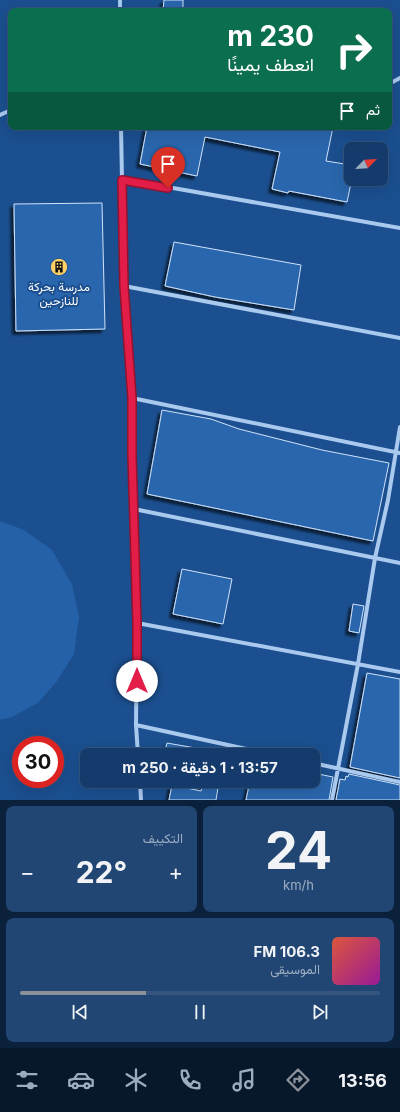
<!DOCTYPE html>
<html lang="ar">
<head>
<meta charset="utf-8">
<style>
  :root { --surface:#143b6b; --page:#214673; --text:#f1f3f6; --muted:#9dadc1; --line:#33557e; --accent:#8c9099 }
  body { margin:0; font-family:Inter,Vazirmatn,sans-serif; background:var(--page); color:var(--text); direction:rtl; height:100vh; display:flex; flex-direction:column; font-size:15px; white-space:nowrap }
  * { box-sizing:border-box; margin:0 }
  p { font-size:13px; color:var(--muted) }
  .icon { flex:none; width:22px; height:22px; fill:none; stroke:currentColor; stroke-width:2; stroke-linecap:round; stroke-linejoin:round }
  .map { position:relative; height:800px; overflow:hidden; direction:ltr }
  .drawer { display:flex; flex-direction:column; gap:6px; padding:6px; background:#0b203b; flex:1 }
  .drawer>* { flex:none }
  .guide { position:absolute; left:8px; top:8px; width:384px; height:122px; border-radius:8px; box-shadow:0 4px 16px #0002,0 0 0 1px var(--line); direction:rtl; background:#0b6e4f; color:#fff; overflow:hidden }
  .needle { width:26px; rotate:66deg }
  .buttons { position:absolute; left:344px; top:142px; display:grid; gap:8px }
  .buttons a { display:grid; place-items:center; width:44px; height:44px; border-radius:8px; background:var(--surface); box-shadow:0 4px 16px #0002,0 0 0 1px var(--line); font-size:20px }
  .speed { position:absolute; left:12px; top:736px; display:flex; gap:8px; font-size:20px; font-weight:700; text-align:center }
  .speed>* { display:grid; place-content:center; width:52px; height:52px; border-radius:50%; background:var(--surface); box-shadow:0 4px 16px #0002,0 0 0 1px var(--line); line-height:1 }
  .speed .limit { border:6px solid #d22; background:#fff; color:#111 }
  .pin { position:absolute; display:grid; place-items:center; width:34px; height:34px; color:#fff; margin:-41px -17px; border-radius:50% 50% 50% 0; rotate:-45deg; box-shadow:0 0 4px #0007 }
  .pin .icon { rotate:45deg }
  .me { position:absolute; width:44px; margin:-22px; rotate:0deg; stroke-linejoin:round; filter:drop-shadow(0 0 3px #0008) }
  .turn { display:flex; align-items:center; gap:14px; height:84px; padding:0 12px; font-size:18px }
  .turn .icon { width:52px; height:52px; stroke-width:2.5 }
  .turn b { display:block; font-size:28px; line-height:34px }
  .then { display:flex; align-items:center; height:38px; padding:0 12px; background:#0003; gap:8px; font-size:15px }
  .big { font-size:30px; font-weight:700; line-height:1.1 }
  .drawer .card { flex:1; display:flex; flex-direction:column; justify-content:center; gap:6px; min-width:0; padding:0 14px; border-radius:8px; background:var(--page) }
  .drawer .dial { align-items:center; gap:0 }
  .dial b { font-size:52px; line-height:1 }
  .song { display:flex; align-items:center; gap:12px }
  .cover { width:48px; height:48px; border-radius:6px; background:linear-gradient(135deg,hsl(10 70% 55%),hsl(300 70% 35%)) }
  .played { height:4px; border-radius:2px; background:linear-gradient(90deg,var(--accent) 35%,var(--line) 35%) }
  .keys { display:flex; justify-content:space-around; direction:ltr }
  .heat { display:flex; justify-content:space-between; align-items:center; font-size:22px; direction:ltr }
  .drawer .tiles { flex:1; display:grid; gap:6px; grid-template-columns:1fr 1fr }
  .card:last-child { grid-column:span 2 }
  .trip { position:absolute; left:80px; top:748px; width:240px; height:40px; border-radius:8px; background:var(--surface); box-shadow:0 4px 16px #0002,0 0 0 1px var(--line); font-weight:700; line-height:40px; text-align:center; direction:rtl }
  .dock { display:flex; height:64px; justify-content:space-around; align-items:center; background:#08182b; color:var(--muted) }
  .dock .icon { width:28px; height:28px }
  .dock .active { color:var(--accent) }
  .dock b { font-size:18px; color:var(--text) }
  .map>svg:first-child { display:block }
  .green { fill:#2461a8 }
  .building { fill:#2a66ad; stroke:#cfe3fa; filter:url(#shadow) }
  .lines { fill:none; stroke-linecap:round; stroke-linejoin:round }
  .street { stroke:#a9c9ee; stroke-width:4 }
  .route-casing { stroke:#92132f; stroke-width:10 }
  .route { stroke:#e11d48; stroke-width:7 }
  .labels { text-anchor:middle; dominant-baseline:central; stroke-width:4; stroke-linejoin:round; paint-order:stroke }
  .poi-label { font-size:12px; fill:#fff; stroke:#1b4f8f }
</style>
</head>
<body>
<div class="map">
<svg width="400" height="800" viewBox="0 0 400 800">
  <defs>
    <filter id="shadow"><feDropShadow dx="-3.5" dy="3.5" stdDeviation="1" flood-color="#0009"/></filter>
  </defs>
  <rect width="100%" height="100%" fill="#1b4f8f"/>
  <path class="green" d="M0,521L24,530L52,550L72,584L79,617L74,654L57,681L38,703L12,717L0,720Z"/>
  <path class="building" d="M164,0H183V11H163Z
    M147,127H333L326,161L351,165V183L347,202L289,191L288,193L272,189L280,152L205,137L197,176L140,164Z
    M102,203L105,329L16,331L14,204Z
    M174,242L301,265L294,310L215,297L165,286Z
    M162,410L211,419L239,429L322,450L389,463L373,541L147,494Z
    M182,569L232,579L223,624L173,614Z
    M353,604L364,606L359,633L349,631Z
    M367,673L400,679V778L350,767Z
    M167,743L201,749L200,755H164Z
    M313,773L333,777L329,800H246L250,781H313Z
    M349,774L400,785V800H336L340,779L345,780L346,776L348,777Z
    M204,781H219L216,800H169L172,785L201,791Z"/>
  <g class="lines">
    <path class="street" d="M120,11V0
      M389,84L400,78
      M0,115L11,110
      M121,127L124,286L132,398V455L137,623L136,725L138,755
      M122,179L400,228
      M124,286L400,338
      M132,398L400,453
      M134,509L400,563
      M137,623L400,672
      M136,725L274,755
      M313,763L400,782
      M140,781L141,800
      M332,800L358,664L375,558L388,500L400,427"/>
  </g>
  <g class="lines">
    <defs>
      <path id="route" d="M137,681V623L132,455V398L124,286L122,180L168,188"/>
    </defs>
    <use href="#route" class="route-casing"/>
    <use href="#route" class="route"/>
  </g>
  <defs>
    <symbol id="building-disc" viewBox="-11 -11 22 22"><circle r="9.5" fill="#ffd166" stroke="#1b4f8f"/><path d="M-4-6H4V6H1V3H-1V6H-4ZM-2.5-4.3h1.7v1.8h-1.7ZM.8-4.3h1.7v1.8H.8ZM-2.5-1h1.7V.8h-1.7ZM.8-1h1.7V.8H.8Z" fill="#111"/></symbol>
  </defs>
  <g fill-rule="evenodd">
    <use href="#building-disc" x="49" y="257" width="20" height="20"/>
  </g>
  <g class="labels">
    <g class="poi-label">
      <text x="59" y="286">مدرسة بحركة<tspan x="59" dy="14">للنازحين</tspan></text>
    </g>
  </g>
</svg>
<div class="buttons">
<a><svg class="needle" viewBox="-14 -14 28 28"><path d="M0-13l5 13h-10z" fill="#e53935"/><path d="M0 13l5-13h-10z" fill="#9dadc1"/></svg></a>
</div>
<div class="speed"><div class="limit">30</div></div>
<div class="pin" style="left:168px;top:188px;background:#d93025"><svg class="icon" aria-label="arrive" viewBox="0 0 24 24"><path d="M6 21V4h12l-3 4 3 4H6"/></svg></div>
<svg class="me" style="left:137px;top:681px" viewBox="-20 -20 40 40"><circle r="19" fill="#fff"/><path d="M0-13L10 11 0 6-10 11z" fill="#e11d48"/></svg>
<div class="trip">13:57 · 1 دقيقة · 250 m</div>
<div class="guide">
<div class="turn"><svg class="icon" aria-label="right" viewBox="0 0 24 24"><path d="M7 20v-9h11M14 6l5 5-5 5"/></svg><div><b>230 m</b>انعطف يمينًا</div></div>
<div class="then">ثم<svg class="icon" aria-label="arrive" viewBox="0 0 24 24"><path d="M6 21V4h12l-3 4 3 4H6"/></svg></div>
</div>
</div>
<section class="drawer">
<div class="tiles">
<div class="card dial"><b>24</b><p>km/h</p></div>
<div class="card"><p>التكييف</p>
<div class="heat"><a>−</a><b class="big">22°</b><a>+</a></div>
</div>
<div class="card">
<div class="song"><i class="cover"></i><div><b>106.3 FM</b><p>الموسيقى</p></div></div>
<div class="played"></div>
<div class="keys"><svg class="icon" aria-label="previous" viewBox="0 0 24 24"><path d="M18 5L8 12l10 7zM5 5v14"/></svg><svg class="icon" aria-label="pause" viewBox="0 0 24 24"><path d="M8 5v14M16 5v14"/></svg><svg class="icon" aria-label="next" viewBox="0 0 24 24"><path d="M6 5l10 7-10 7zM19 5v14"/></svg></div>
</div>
</div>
</section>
<nav class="dock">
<b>13:56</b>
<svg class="icon active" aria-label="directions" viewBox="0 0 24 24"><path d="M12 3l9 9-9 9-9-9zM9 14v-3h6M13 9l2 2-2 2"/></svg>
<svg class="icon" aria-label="music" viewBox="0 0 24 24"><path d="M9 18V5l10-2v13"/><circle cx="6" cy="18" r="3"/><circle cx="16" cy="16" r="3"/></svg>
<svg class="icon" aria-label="phone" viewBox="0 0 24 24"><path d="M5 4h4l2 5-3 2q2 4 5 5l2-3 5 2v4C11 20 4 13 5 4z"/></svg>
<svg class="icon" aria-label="climate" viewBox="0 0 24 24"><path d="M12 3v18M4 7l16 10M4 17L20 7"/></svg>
<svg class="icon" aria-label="car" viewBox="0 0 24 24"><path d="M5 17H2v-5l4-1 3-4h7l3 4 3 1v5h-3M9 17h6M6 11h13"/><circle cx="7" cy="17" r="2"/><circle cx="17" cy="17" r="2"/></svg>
<svg class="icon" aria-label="filters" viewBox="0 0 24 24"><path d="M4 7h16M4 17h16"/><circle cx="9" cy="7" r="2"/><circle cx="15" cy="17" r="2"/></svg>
</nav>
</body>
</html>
